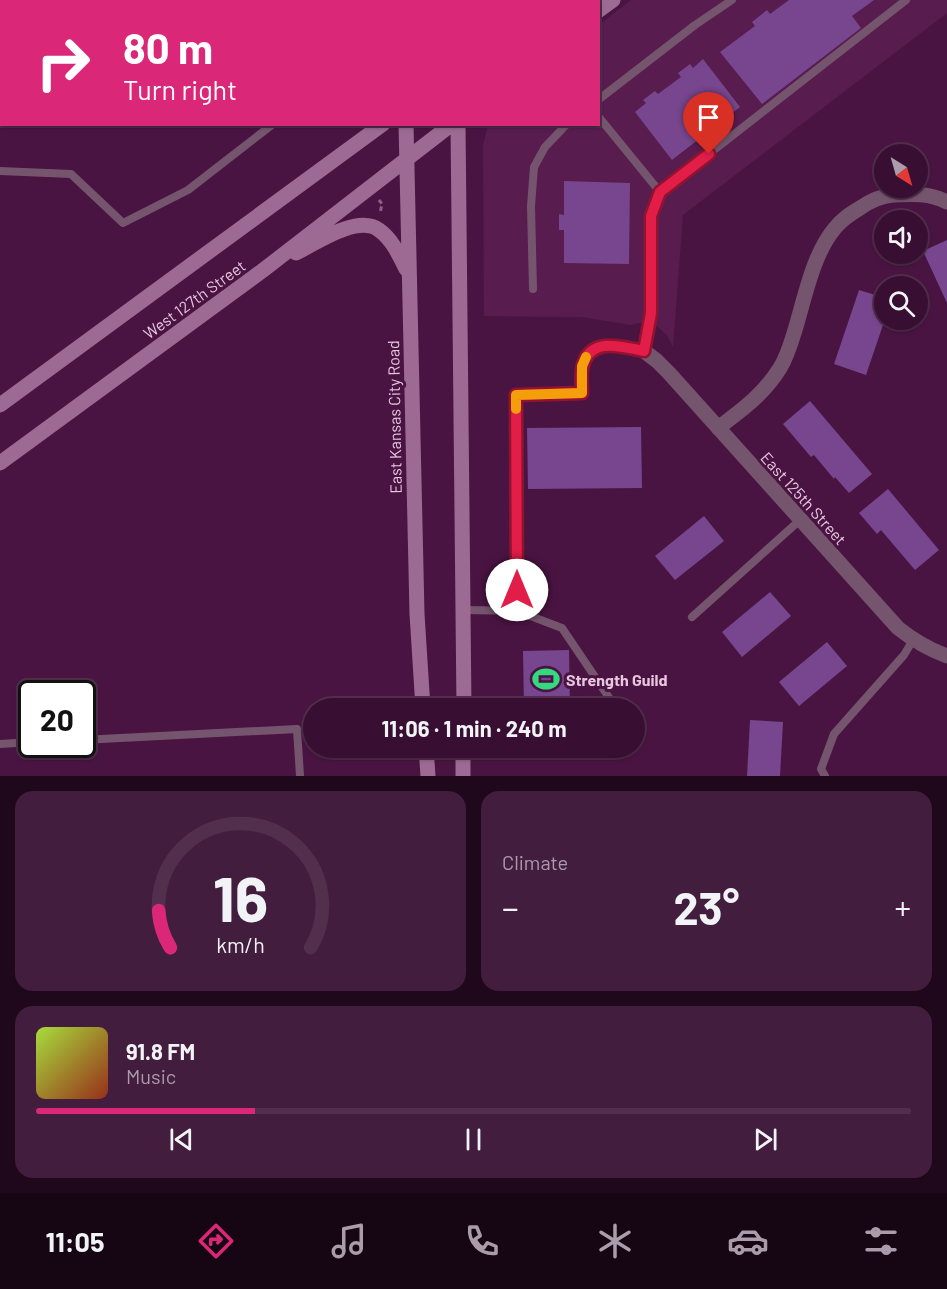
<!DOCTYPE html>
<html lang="en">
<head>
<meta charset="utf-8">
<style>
  :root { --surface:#380f32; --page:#431d3e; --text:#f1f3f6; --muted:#ab9cac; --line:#522f4d; --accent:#db2777 }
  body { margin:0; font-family:Barlow,sans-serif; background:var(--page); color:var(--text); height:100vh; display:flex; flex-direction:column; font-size:22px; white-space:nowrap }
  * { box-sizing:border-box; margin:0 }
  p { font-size:20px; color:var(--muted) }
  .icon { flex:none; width:33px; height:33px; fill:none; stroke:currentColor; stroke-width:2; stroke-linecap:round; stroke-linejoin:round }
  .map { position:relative; height:776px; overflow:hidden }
  .drawer { display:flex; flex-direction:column; gap:15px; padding:15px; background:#1f081c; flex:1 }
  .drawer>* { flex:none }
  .guide { position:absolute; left:0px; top:0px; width:600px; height:126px; box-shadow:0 2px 4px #0004,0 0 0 2px var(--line); background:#db2777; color:#fff; overflow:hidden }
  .needle { width:39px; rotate:143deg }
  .buttons { position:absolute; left:874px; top:144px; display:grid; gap:12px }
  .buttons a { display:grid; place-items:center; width:54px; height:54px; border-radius:50%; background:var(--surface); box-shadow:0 2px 4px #0004,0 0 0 2px var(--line); font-size:30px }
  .speed { position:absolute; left:18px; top:680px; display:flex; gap:12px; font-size:30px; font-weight:700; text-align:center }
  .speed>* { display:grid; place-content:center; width:78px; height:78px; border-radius:50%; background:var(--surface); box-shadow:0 2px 4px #0004,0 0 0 2px var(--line); line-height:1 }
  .speed .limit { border:3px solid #111; border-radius:9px; background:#fff; color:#111 }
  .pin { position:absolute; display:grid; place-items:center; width:51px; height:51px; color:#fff; margin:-62px -26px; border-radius:50% 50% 50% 0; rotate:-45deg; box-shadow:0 0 6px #0007 }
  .pin .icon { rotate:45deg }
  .me { position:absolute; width:66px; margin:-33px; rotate:0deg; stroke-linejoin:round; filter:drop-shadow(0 0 4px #0008) }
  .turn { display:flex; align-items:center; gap:21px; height:126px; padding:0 24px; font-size:27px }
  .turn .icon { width:78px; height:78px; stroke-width:2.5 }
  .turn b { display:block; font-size:42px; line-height:51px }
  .big { font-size:45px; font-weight:700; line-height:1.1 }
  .drawer .card { flex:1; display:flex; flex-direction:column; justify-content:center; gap:9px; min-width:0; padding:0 21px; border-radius:18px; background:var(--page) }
  .drawer .dial { align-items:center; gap:0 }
  .dial svg { height:156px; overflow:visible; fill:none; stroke:var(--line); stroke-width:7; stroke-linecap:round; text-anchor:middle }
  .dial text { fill:var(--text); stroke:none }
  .song { display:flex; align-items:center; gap:18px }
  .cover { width:72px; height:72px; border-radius:9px; background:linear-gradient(135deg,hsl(80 70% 55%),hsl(10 70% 35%)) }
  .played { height:6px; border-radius:3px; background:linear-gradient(90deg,var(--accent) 25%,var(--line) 25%) }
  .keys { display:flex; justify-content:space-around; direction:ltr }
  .heat { display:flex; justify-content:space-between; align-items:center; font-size:33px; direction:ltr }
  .drawer .tiles { flex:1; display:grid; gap:15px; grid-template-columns:1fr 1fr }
  .card:last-child { grid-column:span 2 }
  .trip { position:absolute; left:303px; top:698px; width:342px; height:60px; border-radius:30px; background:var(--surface); box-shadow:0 2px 4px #0004,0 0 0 2px var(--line); font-weight:700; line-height:60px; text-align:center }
  .menu { display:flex; height:96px; justify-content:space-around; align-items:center; background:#160614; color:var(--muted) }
  .menu .icon { width:42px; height:42px }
  .menu .on { color:var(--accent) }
  .menu b { font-size:27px; color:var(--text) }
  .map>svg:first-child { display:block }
  .built { fill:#581c4f }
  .building { fill:#77468e }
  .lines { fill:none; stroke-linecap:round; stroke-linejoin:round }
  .path { stroke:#8d5f85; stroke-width:3; stroke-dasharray:4.5 3; stroke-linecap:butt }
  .service { stroke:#75556e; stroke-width:8 }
  .minor { stroke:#75556e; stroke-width:15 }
  .secondary { stroke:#9c6a92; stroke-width:15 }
  .route-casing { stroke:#92132f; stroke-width:15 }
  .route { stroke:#e11d48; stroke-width:10 }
  .slow { stroke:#f59e0b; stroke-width:10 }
  .labels { text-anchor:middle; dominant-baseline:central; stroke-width:6; stroke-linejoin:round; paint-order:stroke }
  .street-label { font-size:16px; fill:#e8c7e0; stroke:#4a1442 }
  .poi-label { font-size:16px; font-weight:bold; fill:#e8c7e0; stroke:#4a1442; text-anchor:start }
</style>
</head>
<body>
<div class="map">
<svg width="947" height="776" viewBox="0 0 947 776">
  <rect width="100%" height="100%" fill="#4a1442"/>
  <path class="built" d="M631,0H947V13L683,215L673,347L667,335L659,328L651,323H639L631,325L583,317L484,316L483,146L488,125L598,124L599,25Z"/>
  <path class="building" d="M789,0H874L852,16L861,28L762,104L720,52L755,26L752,22L767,10L770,14Z
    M703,59L740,107L672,160L635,112L646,103L643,100L655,91L658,94L681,77L678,73L690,64L693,68Z
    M564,181L630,183L629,264L564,263V230H559V214L564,215Z
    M947,240V303L923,251Z
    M859,290L885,298V319L866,375L834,364Z
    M810,401L872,474L849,493L835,477L834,479L814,455L811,457L783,424Z
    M641,427L642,488L528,489L527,428Z
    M888,489L939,550L915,570L881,530L877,534L859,513Z
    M704,516L724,541L675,580L655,556Z
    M770,592L791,616L742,657L722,632Z
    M827,642L847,666L799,706L779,682Z
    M569,650L570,708H524L523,651Z
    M750,720L783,722L780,776H747Z"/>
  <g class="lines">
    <path class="path" d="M379,200L382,204L380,213"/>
    <path class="service" d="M341,0V2
      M598,100L695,25L732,0
      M598,116L660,192
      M0,171L71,174L123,223L188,190L273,124
      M533,289L531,206L534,167L545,147L567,124
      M463,610L517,611L516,395L582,393C582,385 580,373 583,365C591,336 623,347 644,351L651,313V216L660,192L906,0
      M517,611L562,628L616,708
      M692,617L800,520
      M82,740L297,729L300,776
      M0,744L32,742
      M825,776L821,769L834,734L904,655L913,640"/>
    <path class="minor" d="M644,351L657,361L669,373L898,628C913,640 928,649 947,656
      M718,428C742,410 764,394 780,368C787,357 791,343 795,330C805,297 813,254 835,228C842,219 850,214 860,208C870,201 881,196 893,195C913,194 929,193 947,202"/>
    <path class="secondary" d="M405,0V2
      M456,0V2
      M477,0L478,2
      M545,2L547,0
      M598,11L613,0
      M406,124L417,614L423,708
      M458,124L464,708
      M296,253C316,243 358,214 379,230C392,239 399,255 406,269
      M0,405L383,124
      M0,463L262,271L452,124
      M426,747L428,776
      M463,776V747"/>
  </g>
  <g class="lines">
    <defs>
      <path id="route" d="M517,590L516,395L582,393C582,385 580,373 583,365C591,336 623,347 644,351L651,313V216L660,192L709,154"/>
    </defs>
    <use href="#route" class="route-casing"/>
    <use href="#route" class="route"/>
    <path class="slow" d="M516,409V395L582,393V366L586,357"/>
  </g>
  <defs>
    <symbol id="stadium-bare" viewBox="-9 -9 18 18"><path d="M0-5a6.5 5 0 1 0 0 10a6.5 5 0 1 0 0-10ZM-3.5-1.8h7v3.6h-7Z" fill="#36d880" stroke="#4a1442" stroke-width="2.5" paint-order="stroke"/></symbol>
  </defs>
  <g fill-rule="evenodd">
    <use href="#stadium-bare" x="527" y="660" width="38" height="38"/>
  </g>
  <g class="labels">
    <g class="street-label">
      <text transform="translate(194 299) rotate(-36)">West 127th Street</text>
      <text transform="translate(394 417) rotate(-91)">East Kansas City Road</text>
      <text transform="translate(804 498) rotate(48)">East 125th Street</text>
    </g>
    <g class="poi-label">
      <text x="566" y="679">Strength Guild</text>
    </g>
  </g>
</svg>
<div class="buttons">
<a><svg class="needle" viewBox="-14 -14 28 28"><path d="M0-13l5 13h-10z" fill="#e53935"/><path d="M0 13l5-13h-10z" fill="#ab9cac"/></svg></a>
<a><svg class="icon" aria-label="sound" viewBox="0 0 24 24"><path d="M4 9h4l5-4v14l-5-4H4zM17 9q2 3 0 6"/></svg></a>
<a><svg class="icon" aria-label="search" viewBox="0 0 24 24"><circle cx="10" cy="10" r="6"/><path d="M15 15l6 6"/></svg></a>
</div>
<div class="speed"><div class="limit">20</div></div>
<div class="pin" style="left:709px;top:154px;background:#d93025"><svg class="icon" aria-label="arrive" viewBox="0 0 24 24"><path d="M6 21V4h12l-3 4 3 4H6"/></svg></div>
<svg class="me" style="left:517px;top:590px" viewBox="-20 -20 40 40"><circle r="19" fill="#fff"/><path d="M0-13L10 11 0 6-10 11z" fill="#e11d48"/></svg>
<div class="trip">11:06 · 1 min · 240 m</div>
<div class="guide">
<div class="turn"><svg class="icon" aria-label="right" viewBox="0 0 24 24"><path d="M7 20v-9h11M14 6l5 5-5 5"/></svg><div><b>80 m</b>Turn right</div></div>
</div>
</div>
<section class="drawer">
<div class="tiles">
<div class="card dial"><svg viewBox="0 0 100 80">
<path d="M14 69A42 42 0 1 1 86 69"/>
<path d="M14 69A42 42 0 0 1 8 50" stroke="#db2777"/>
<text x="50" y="56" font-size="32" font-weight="700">16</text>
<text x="50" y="72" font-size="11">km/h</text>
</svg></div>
<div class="card"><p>Climate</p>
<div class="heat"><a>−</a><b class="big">23°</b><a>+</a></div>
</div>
<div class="card">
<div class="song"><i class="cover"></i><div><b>91.8 FM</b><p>Music</p></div></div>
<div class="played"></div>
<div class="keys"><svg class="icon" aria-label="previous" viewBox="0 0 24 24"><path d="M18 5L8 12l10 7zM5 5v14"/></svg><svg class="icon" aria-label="pause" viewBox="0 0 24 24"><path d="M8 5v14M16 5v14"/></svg><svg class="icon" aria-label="next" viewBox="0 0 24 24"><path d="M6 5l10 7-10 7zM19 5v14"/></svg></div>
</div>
</div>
</section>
<nav class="menu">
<b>11:05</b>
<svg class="icon on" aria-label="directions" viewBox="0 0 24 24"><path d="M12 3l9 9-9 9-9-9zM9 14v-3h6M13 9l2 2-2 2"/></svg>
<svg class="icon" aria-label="music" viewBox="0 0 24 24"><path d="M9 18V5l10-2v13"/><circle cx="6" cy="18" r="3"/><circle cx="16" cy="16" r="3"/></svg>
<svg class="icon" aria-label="phone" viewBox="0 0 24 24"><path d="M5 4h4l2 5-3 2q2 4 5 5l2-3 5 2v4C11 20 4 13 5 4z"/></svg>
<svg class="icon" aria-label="climate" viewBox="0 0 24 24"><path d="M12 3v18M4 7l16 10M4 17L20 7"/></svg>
<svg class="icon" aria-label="car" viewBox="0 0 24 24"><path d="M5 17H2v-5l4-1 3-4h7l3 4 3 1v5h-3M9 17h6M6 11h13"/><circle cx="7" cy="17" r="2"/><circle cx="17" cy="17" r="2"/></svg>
<svg class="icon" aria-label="filters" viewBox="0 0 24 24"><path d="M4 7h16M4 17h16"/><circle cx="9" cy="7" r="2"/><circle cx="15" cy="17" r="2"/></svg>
</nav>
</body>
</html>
